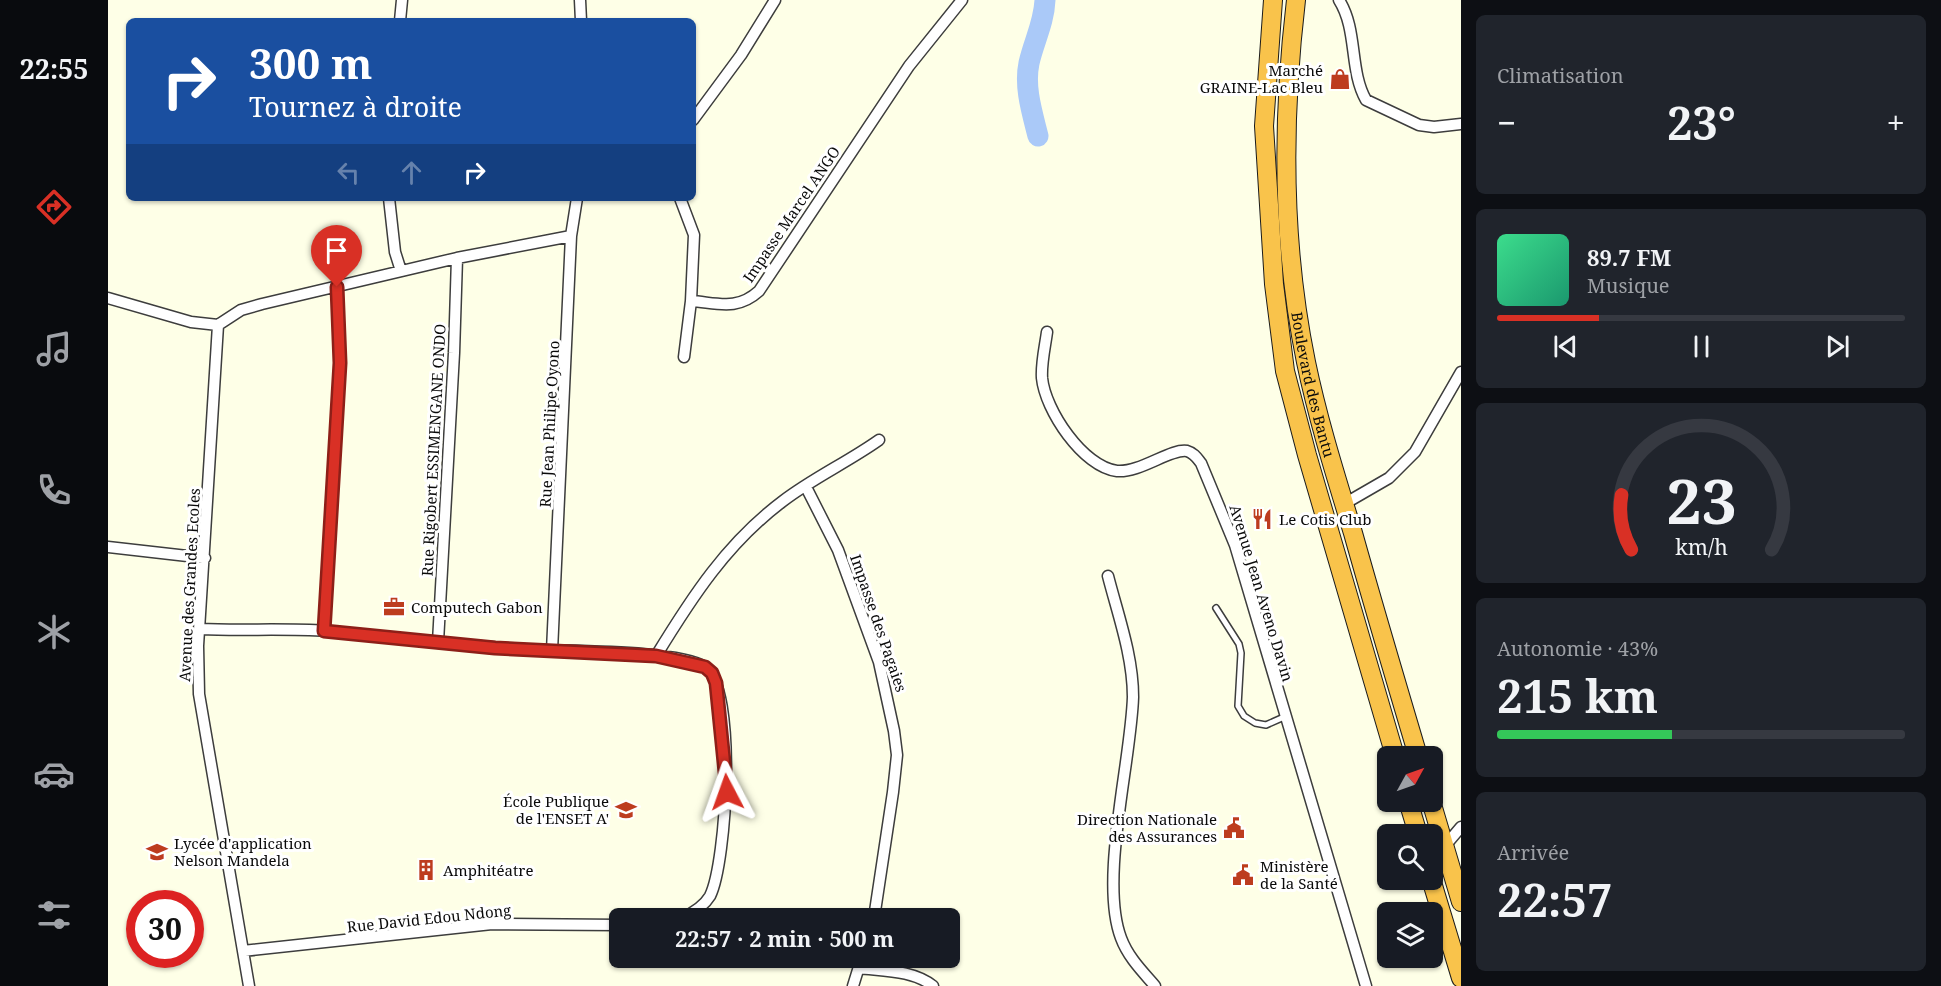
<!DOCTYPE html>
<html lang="fr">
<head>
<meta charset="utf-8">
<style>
  :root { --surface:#171b24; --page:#20242c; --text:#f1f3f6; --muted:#9ea1a6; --line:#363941; --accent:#d93025 }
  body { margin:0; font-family:"Noto Serif",serif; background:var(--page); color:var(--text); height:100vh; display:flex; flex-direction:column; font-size:22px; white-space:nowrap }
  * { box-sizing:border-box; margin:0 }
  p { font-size:20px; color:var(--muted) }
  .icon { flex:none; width:33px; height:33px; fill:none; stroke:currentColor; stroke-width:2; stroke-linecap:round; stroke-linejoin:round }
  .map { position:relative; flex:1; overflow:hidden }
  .details { display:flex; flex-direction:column; gap:15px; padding:15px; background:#0d0f14; width:480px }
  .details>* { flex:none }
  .hud { position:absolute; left:18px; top:18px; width:570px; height:183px; border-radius:9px; box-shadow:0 2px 4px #0004; background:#1a4fa0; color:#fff; overflow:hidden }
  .needle { width:39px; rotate:50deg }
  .tools { position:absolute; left:1269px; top:746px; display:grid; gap:12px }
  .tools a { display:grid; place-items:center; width:66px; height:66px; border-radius:9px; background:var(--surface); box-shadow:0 2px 4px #0004; font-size:30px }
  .speed { position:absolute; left:18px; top:890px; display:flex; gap:12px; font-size:30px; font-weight:700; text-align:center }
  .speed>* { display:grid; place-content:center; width:78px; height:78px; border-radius:50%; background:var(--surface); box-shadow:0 2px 4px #0004; line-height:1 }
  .speed .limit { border:9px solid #d22; background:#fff; color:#111 }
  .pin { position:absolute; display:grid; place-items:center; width:51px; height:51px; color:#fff; margin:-62px -26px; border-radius:50% 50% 50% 0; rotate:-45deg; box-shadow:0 0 6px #0007 }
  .pin .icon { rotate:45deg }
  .me { position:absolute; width:66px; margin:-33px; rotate:356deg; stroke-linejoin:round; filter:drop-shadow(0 0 4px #0008) }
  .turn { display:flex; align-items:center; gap:21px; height:126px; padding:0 24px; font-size:27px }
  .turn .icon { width:78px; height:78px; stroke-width:2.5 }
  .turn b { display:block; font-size:42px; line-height:51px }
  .lanes { display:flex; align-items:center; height:57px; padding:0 24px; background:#0003; justify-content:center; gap:30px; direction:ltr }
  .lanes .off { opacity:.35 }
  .big { font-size:45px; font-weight:700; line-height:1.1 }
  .details .card { flex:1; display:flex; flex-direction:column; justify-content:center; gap:9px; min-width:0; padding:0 21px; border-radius:9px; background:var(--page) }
  .details .dial { align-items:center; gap:0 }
  .dial svg { height:156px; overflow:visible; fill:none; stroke:var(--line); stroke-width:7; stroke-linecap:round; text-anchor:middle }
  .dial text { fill:var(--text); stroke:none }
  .song { display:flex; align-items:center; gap:18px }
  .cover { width:72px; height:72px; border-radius:9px; background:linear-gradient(135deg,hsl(150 70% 55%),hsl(160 70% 35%)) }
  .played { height:6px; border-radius:3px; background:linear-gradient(90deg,var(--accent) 25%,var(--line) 25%) }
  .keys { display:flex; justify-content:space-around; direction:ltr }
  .heat { display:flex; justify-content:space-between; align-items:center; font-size:33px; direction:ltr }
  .charge { height:9px; border-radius:4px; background:linear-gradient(90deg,#34c759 43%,var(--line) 0) }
  .trip { position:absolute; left:501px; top:908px; width:351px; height:60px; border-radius:9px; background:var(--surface); box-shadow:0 2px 4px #0004; font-weight:700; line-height:60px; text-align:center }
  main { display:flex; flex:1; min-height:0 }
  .dock { display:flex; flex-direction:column; width:108px; justify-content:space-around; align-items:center; background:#090b0e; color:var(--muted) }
  .dock .icon { width:42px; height:42px }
  .dock .selected { color:var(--accent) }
  .dock b { font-size:27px; color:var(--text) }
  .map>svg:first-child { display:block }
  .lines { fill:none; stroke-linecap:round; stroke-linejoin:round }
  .river { stroke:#aac9f8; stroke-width:21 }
  .lane-casing { stroke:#3d3d3d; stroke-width:8 }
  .street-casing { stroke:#3d3d3d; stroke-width:13 }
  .highway-casing { stroke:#1b1b1b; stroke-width:20 }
  .lane { stroke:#fff; stroke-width:5 }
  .street { stroke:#fff; stroke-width:10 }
  .highway { stroke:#f9c34b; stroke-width:18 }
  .route-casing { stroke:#8d1f18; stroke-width:15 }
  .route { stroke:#d93025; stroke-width:10 }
  .labels { text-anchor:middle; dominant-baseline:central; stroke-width:6; stroke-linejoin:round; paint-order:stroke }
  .poi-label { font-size:15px; fill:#0a0a0a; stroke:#fff; text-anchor:start }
  .street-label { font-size:15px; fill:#0a0a0a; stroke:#fff }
</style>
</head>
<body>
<main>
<nav class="dock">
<b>22:55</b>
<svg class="icon selected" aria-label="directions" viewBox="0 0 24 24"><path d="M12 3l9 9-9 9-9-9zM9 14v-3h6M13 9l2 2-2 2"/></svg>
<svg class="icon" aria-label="music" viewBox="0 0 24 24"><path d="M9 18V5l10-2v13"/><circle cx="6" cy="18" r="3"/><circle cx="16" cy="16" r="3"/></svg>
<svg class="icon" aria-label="phone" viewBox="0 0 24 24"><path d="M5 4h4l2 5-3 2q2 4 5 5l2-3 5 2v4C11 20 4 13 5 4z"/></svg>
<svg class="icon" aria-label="climate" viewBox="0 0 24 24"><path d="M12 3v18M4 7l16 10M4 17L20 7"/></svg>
<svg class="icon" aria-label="car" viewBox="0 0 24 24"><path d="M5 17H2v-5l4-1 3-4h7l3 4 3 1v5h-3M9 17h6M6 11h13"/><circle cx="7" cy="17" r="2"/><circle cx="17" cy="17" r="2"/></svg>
<svg class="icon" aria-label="filters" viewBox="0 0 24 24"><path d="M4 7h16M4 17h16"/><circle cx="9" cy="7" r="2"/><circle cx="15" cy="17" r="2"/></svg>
</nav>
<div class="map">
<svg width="1353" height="986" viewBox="0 0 1353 986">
  <rect width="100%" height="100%" fill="#feffe7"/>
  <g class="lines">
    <path class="river" d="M930,136C924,112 916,87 921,63C926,41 936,23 937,0"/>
    <defs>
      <path id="lane" d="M1108,608L1131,644L1133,653L1130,706L1136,716L1147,723L1158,725L1176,717"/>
      <path id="street" d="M472,0L473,21
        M1231,0C1250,30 1241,70 1258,100L1311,125L1326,127L1353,124
        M292,21L294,0
        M585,120L633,55L667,0
        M281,198L287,252L293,271
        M572,198L586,235L583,301C610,303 629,311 651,291L801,66L854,0
        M0,298L83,322L110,325
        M110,325L90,646L91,694L141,986
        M110,325L133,310L154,304L349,258L463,236
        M939,332C937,347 933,363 934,378C937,410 975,467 1009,471C1032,473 1063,448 1079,451C1086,453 1089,458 1093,463L1127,545L1258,986
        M576,357L583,301
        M698,487L730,550L771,662L786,731L789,755L785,792L766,918
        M1236,504L1281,478L1307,452L1353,372
        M0,547L97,558
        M1000,576C1010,615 1025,656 1025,697C1023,762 991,880 1013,938C1020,957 1034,971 1047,986
        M92,629C134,631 177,628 218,631C283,637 348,646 412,649C452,652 568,649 597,667C629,687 619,862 602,896C596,906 585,913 574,918
        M216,631L232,363L229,287
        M330,642L346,353L349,258
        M444,651L463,236L469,198
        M548,656C584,597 619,543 675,501C705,478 740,462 771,440
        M1336,847L1353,827
        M135,951L384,924L512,925
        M751,968C776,971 805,970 825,986
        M745,986L754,957"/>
      <g id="highway">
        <path d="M1165,0L1156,126L1166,284L1177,371L1199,455L1287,756"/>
        <path id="s1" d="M1188,0C1174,119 1174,245 1198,362C1210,420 1228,477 1245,533C1266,608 1288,682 1310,756"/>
        <path d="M1300,801L1310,834"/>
        <path d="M1323,801L1353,902"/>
        <path d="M1323,879L1353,978"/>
      </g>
    </defs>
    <use href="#lane" class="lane-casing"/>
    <use href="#street" class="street-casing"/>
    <use href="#highway" class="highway-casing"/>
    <use href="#lane" class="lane"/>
    <use href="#street" class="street"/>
    <use href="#highway" class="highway"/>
  </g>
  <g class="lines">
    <defs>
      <path id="route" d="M229,287L232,363L216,631L387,648L548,656L597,667L604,673L608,683L619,792"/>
    </defs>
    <use href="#route" class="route-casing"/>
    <use href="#route" class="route"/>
  </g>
  <defs>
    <symbol id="shop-bare" viewBox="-9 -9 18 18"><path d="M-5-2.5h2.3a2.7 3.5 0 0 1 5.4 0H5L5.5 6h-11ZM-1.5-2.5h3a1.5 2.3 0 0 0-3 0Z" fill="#bd3c1f" stroke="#fff" stroke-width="2.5" paint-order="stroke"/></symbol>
    <symbol id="restaurant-bare" viewBox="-9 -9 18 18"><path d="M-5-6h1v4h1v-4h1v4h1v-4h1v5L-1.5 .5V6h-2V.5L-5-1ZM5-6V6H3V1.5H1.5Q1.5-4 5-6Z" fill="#bd3c1f" stroke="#fff" stroke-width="2.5" paint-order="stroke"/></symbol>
    <symbol id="office-bare" viewBox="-9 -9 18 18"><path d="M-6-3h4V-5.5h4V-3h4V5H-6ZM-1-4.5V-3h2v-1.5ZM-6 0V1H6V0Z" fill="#bd3c1f" stroke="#fff" stroke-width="2.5" paint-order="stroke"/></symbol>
    <symbol id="school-bare" viewBox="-9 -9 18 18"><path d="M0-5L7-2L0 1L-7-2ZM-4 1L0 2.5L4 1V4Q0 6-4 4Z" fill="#bd3c1f" stroke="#fff" stroke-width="2.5" paint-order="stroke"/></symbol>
    <symbol id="civic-bare" viewBox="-9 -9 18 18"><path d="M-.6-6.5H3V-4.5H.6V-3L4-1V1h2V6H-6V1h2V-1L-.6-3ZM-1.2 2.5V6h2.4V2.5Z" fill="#bd3c1f" stroke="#fff" stroke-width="2.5" paint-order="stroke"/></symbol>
    <symbol id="building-bare" viewBox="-9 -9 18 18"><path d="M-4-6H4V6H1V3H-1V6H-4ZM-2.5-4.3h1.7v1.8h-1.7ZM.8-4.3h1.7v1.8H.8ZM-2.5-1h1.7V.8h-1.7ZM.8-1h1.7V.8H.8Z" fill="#bd3c1f" stroke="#fff" stroke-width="2.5" paint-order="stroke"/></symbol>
  </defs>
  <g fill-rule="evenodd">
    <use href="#shop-bare" x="1217" y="64" width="30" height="30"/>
    <use href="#restaurant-bare" x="1139" y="504" width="30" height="30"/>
    <use href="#office-bare" x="271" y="592" width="30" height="30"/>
    <use href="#school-bare" x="503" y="795" width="30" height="30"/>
    <use href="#civic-bare" x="1111" y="813" width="30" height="30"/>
    <use href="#school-bare" x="34" y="837" width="30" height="30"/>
    <use href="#building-bare" x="303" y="855" width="30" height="30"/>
    <use href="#civic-bare" x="1120" y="860" width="30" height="30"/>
  </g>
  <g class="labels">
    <g class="poi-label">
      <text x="1215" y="70" text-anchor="end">Marché<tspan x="1215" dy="17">GRAINE-Lac Bleu</tspan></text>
      <text x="1171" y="519">Le Cotis Club</text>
      <text x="303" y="607">Computech Gabon</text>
      <text x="501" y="801" text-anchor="end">École Publique<tspan x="501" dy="17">de l'ENSET A'</tspan></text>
      <text x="1109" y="819" text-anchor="end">Direction Nationale<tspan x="1109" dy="17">des Assurances</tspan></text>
      <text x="66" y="843">Lycée d'application<tspan x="66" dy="17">Nelson Mandela</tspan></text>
      <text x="1152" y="866">Ministère<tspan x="1152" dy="17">de la Santé</tspan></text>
      <text x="335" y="870">Amphitéatre</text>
    </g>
    <g class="street-label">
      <text transform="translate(683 214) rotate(-56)">Impasse Marcel ANGO</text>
      <text stroke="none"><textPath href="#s1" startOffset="387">Boulevard des Bantu</textPath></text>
      <text transform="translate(441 424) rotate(-87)">Rue Jean Philipe Oyono</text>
      <text transform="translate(325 450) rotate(-87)">Rue Rigobert ESSIMENGANE ONDO</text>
      <text transform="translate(81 585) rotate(-87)">Avenue des Grandes Ecoles</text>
      <text transform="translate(1154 593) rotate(73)">Avenue Jean Aveno Davin</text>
      <text transform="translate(771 623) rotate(71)">Impasse des Pagaies</text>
      <text transform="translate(321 918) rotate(-6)">Rue David Edou Ndong</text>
    </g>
  </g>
</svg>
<div class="tools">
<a><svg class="needle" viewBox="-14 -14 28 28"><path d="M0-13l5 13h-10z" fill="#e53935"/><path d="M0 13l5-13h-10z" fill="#9ea1a6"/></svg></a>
<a><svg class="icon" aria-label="search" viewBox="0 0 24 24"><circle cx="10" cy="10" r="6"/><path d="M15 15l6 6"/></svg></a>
<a><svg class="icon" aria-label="layers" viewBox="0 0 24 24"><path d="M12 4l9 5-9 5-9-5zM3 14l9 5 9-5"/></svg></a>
</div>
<div class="speed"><div class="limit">30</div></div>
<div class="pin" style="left:229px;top:287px;background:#d93025"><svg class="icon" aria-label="arrive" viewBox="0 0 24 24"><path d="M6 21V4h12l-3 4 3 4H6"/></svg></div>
<svg class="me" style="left:619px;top:792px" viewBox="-20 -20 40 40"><path d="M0-17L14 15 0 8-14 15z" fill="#d93025" stroke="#fff" stroke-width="4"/></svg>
<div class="trip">22:57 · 2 min · 500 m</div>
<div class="hud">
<div class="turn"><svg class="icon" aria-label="right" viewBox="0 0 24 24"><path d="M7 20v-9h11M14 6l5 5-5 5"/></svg><div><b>300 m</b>Tournez à droite</div></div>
<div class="lanes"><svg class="icon off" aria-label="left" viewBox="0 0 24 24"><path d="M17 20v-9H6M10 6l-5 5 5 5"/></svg><svg class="icon off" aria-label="ahead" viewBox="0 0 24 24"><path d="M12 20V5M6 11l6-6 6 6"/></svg><svg class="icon" aria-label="right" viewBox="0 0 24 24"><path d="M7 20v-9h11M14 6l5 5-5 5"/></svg></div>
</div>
</div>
<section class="details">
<div class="card"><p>Climatisation</p>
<div class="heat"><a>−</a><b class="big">23°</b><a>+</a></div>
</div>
<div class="card">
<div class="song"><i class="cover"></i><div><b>89.7 FM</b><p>Musique</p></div></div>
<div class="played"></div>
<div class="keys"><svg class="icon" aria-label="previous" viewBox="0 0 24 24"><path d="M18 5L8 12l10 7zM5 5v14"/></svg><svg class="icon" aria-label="pause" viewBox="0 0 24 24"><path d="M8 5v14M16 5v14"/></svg><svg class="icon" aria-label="next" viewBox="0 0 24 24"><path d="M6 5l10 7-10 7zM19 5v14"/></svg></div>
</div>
<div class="card dial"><svg viewBox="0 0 100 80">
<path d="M14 69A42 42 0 1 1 86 69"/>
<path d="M14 69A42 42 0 0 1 9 41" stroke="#d93025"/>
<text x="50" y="56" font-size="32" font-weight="700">23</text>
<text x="50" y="72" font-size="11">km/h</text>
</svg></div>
<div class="card"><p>Autonomie · 43%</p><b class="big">215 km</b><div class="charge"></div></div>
<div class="card"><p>Arrivée</p><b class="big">22:57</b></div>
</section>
</main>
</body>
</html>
